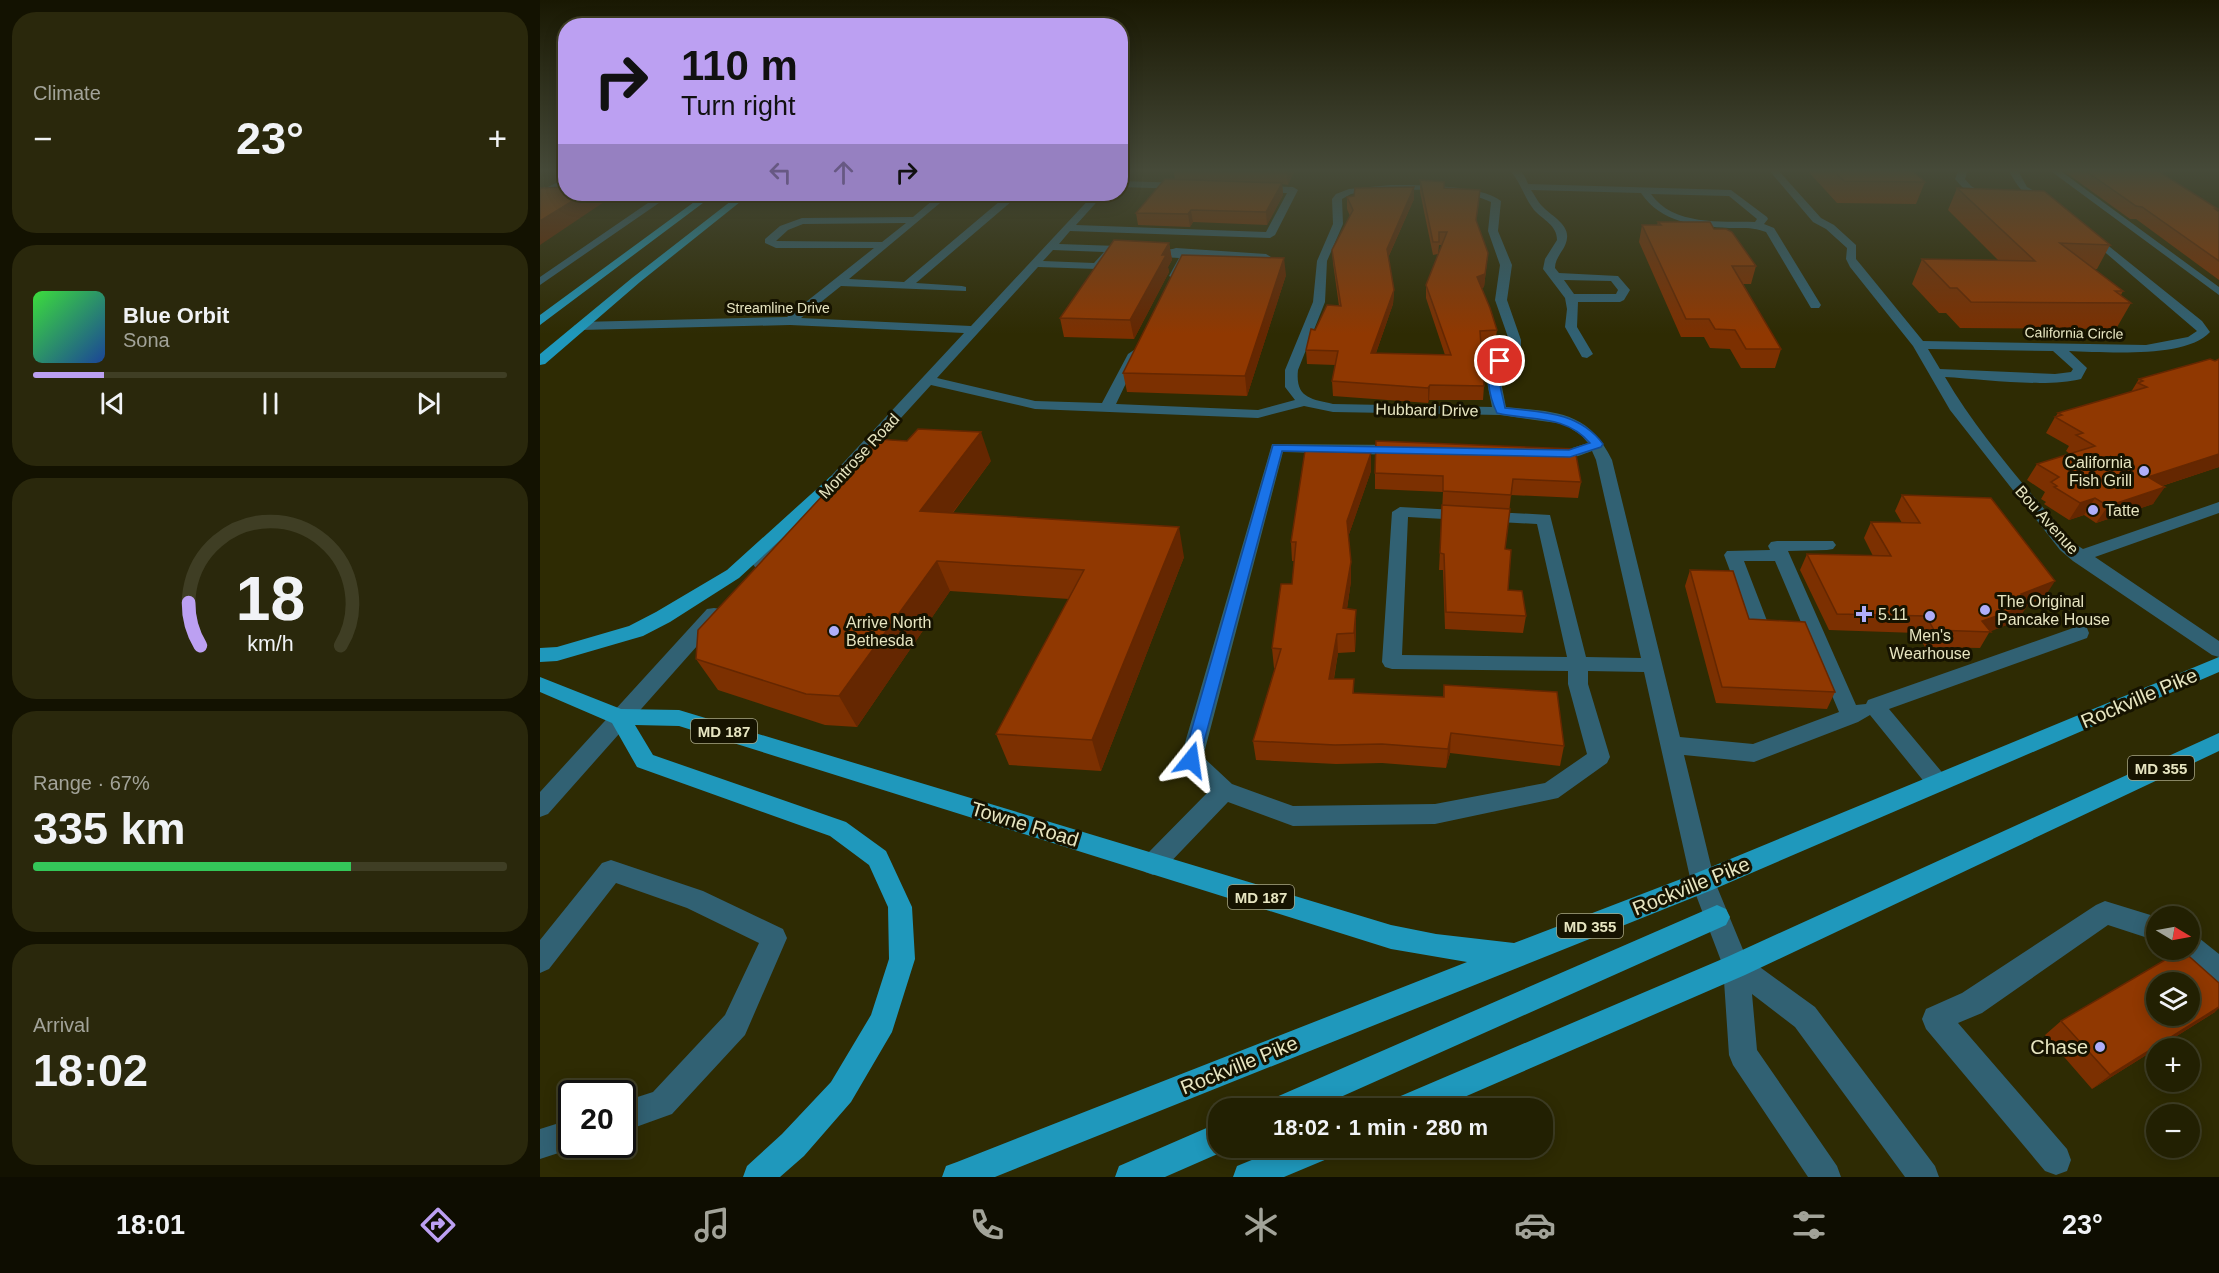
<!DOCTYPE html>
<html lang="en">
<head>
<meta charset="utf-8">
<style>
  :root { --surface:#222002; --page:#2a280c; --text:#f1f3f6; --muted:#a2a399; --line:#3f3e24; --accent:#bca0f2 }
  body { margin:0; font-family:Helvetica,sans-serif; background:var(--page); color:var(--text); height:100vh; display:flex; flex-direction:column; font-size:22px; white-space:nowrap }
  * { box-sizing:border-box; margin:0 }
  p { font-size:20px; color:var(--muted) }
  .icon { flex:none; width:33px; height:33px; fill:none; stroke:currentColor; stroke-width:2; stroke-linecap:round; stroke-linejoin:round }
  .map { position:relative; flex:1; overflow:hidden }
  .side { display:flex; flex-direction:column; gap:12px; padding:12px; background:#131201; width:540px }
  .side>* { flex:none }
  .top-card { position:absolute; left:18px; top:18px; width:570px; height:183px; border-radius:24px; box-shadow:0 3px 15px #0003,0 0 0 2px var(--line); background:#bca0f2; color:#111; overflow:hidden }
  .needle { width:39px; rotate:100deg }
  .fabs { position:absolute; left:1606px; top:906px; display:grid; gap:12px }
  .fabs a { display:grid; place-items:center; width:54px; height:54px; border-radius:50%; background:var(--surface); box-shadow:0 3px 15px #0003,0 0 0 2px var(--line); font-size:30px }
  .speed { position:absolute; left:18px; top:1080px; display:flex; gap:12px; font-size:30px; font-weight:700; text-align:center }
  .speed>* { display:grid; place-content:center; width:78px; height:78px; border-radius:50%; background:var(--surface); box-shadow:0 3px 15px #0003,0 0 0 2px var(--line); line-height:1 }
  .speed .limit { border:3px solid #111; border-radius:9px; background:#fff; color:#111 }
  .pin { position:absolute; display:grid; place-items:center; width:51px; height:51px; color:#fff; margin:-26px; border:3px solid #fff; border-radius:50%; box-shadow:0 2px 6px #0007 }
  .me { position:absolute; width:66px; margin:-33px; rotate:15deg; stroke-linejoin:round; filter:drop-shadow(0 0 4px #0008) }
  .turn { display:flex; align-items:center; gap:21px; height:126px; padding:0 24px; font-size:27px }
  .turn .icon { width:78px; height:78px; stroke-width:2.5 }
  .turn b { display:block; font-size:42px; line-height:51px }
  .lanes { display:flex; align-items:center; height:57px; padding:0 24px; background:#0003; justify-content:center; gap:30px; direction:ltr }
  .lanes .off { opacity:.35 }
  .big { font-size:45px; font-weight:600; line-height:1.1 }
  .side .card { flex:1; display:flex; flex-direction:column; justify-content:center; gap:9px; min-width:0; padding:0 21px; border-radius:24px; background:var(--page) }
  .side .dial { align-items:center; gap:0 }
  .dial svg { height:156px; overflow:visible; fill:none; stroke:var(--line); stroke-width:7; stroke-linecap:round; text-anchor:middle }
  .dial text { fill:var(--text); stroke:none }
  .song { display:flex; align-items:center; gap:18px }
  .cover { width:72px; height:72px; border-radius:9px; background:linear-gradient(135deg,hsl(120 70% 55%),hsl(220 70% 35%)) }
  .played { height:6px; border-radius:3px; background:linear-gradient(90deg,var(--accent) 15%,var(--line) 15%) }
  .keys { display:flex; justify-content:space-around; direction:ltr }
  .heat { display:flex; justify-content:space-between; align-items:center; font-size:33px; direction:ltr }
  .charge { height:9px; border-radius:4px; background:linear-gradient(90deg,#34c759 67%,var(--line) 0) }
  .trip { position:absolute; left:668px; top:1098px; width:345px; height:60px; border-radius:24px; background:var(--surface); box-shadow:0 3px 15px #0003,0 0 0 2px var(--line); font-weight:600; line-height:60px; text-align:center }
  .tab-bar { display:flex; height:96px; justify-content:space-around; align-items:center; background:#0e0d01; color:var(--muted) }
  .tab-bar .icon { width:42px; height:42px }
  .tab-bar .on { color:var(--accent) }
  .tab-bar b { font-size:27px; color:var(--text) }
  main { display:flex; flex:1; min-height:0 }
  .map>svg:first-child { display:block }
  .lines { fill:none; stroke-linecap:round; stroke-linejoin:round }
  .minor { fill:#316173; fill-rule:evenodd }
  .major { fill:#1f98bc; fill-rule:evenodd }
  .wall { fill:#7c3001 }
  .shaded-wall { fill:#652701 }
  .building { fill:#903801; stroke:#652701; stroke-width:1.5; fill-rule:evenodd }
  .route { fill:#1a73e8; stroke:#114b97; stroke-width:1.5 }
  .poi-dot { fill:#afaefa; stroke:#161300; stroke-width:2 }
  .labels { text-anchor:middle; dominant-baseline:central; stroke-width:6; stroke-linejoin:round; paint-order:stroke }
  .far-street-label { font-size:14px; fill:#e7e5c1; stroke:#161300 }
  .shield { fill:#161300; stroke:#a8a687; stroke-width:1.5 }
  .shield-label { font-size:15px; font-weight:bold; fill:#e7e5c1 }
  .street-label { font-size:16px; fill:#e7e5c1; stroke:#161300 }
  .poi-label { font-size:16px; fill:#e7e5c1; stroke:#161300; text-anchor:start }
  .near-street-label { font-size:20px; fill:#e7e5c1; stroke:#161300 }
  .near-poi-label { font-size:20px; fill:#e7e5c1; stroke:#161300; text-anchor:end }
</style>
</head>
<body>
<main>
<section class="side">
<div class="card"><p>Climate</p>
<div class="heat"><a>−</a><b class="big">23°</b><a>+</a></div>
</div>
<div class="card">
<div class="song"><i class="cover"></i><div><b>Blue Orbit</b><p>Sona</p></div></div>
<div class="played"></div>
<div class="keys"><svg class="icon" aria-label="previous" viewBox="0 0 24 24"><path d="M18 5L8 12l10 7zM5 5v14"/></svg><svg class="icon" aria-label="pause" viewBox="0 0 24 24"><path d="M8 5v14M16 5v14"/></svg><svg class="icon" aria-label="next" viewBox="0 0 24 24"><path d="M6 5l10 7-10 7zM19 5v14"/></svg></div>
</div>
<div class="card dial"><svg viewBox="0 0 100 80">
<path d="M14 69A42 42 0 1 1 86 69"/>
<path d="M14 69A42 42 0 0 1 8 47" stroke="#bca0f2"/>
<text x="50" y="56" font-size="32" font-weight="700">18</text>
<text x="50" y="72" font-size="11">km/h</text>
</svg></div>
<div class="card"><p>Range · 67%</p><b class="big">335 km</b><div class="charge"></div></div>
<div class="card"><p>Arrival</p><b class="big">18:02</b></div>
</section>
<div class="map">
<svg width="1679" height="1177" viewBox="0 0 1679 1177">
  <rect width="100%" height="100%" fill="#2e2b03"/>
  <g class="lines">
    <path class="minor" d="M580,169H585L580,173Z
      M968,169C982,169 983,172 988,184L1191,190L1227,217L1228,219L1224,224L1234,228L1281,305L1279,308H1271L1226,232C1214,227 1202,228 1189,228C1156,226 1121,223 1101,193L991,190C995,195 997,201 1002,206C1010,215 1029,224 1027,238C1026,250 1015,256 1015,268L1019,273L1078,276L1090,290L1084,300L1080,302H1038L1037,327L1053,354L1047,358L1042,357L1025,327L1027,309L1025,298L1003,269L1005,259L1017,240C1017,225 1003,220 994,210C983,196 981,181 968,169ZM1111,194L1189,196L1217,219L1215,222C1181,221 1133,226 1111,194ZM1024,280L1071,281L1078,290L1076,294H1034Z
      M1000,169H1107L1103,172H1004Z
      M1228,169H1237L1281,218L1294,225L1316,245V259L1321,265L1383,341L1606,345L1648,337L1657,331L1546,236L1545,234L1550,231L1662,321L1670,332C1646,359 1563,352 1529,351L1547,368L1541,379C1506,388 1442,379 1405,377C1440,437 1488,489 1532,542L1543,549L1679,502V513L1555,557L1679,641V657L1672,655L1533,561L1520,550L1410,410L1373,346L1310,267L1306,259L1307,248L1286,229L1273,222ZM1388,349L1513,351L1533,369L1531,372L1515,374L1400,369Z
      M1419,169H1428L1425,179L1431,186L1452,198V202C1439,203 1423,189 1415,179Z
      M1468,169H1477L1487,187L1509,199V203C1489,205 1476,185 1468,169Z
      M1508,169H1518L1679,287V295Z
      M26,178V185L0,198V191Z
      M580,181L645,183L650,186L645,189L580,187Z
      M851,185C877,185 942,185 961,201L958,231L972,265L967,300L981,340V349L977,357L961,369L960,377L966,407C1015,412 1048,410 1072,460L1140,737L1213,744L1299,712L1235,561H1204L1229,626L1227,631L1220,633L1213,631L1211,626L1184,555L1187,551L1230,550L1228,546L1231,542L1237,541H1293L1296,545L1293,549L1287,550L1248,551L1316,705L1326,704L1328,700L1533,628L1540,626L1547,628L1549,633L1547,638L1349,709L1406,777L1409,783L1406,789L1398,792L1390,789L1330,715L1318,722L1214,762L1144,755L1175,882L1206,957L1275,1007L1395,1166L1399,1177H1365L1255,1027L1212,994L1217,1050L1297,1166L1301,1177H1268L1193,1065L1189,1055L1183,966L1151,882L1104,672L1048,671V684L1070,757L1067,763L1018,798L895,824L753,826L688,802L621,872L613,875L605,872L601,864L605,856L669,791L643,766L640,760L732,444L859,445L867,450L859,455L743,452L663,757L692,784L753,806L895,804L1005,783L1047,754L1028,684V671L852,669L845,667L842,662L852,512L860,507L1010,515L1046,657L1101,658L1056,460L1052,451C1039,456 1016,465 1004,453L1012,448L1029,449L1048,443L1041,435L1024,424L960,415L793,412L764,406L718,418L495,409L391,385L289,497L283,499L275,494L277,491L424,333L250,325L40,330L34,326L40,322L247,317L334,248H236L225,243V239L240,226L262,218L373,217L400,194L472,197V201L376,283L422,286L426,287V291L301,286L261,318L431,326L554,194H564L536,225L726,232L747,193L717,192L712,189L717,186L753,187L758,190L735,235L730,238L530,231L519,244L578,246L583,249L557,269L498,267L397,378L495,401L562,403L588,354L594,350L600,354L576,404L718,410L755,400L745,387V370L773,302L777,261L793,224L792,199L796,194L809,189ZM827,191C866,190 915,186 951,202L948,231L960,265L955,300L969,340L967,351C939,367 947,379 952,407L793,404C771,399 755,398 758,370L785,302L787,261L803,224L802,199L811,194ZM406,198L460,201L364,282L309,279ZM366,223L342,242L236,241L248,230L263,224ZM513,250L564,252L554,263L503,261ZM868,517L997,524L1027,657L862,655Z
      M72,194H83L73,200L68,197Z
      M121,194H132L0,285V277Z
      M636,248L726,254L731,257L729,262L725,263L720,260L651,255L641,276L635,279L629,276L639,258L608,256L603,253C611,246 626,252 636,248Z
      M265,510L271,511L273,515L271,519L227,567H215L212,563L215,559L259,511Z
      M174,608L181,609L183,614L181,619L8,814L0,817V792L167,609Z
      M71,860L163,891L243,929L247,938L205,1035L132,1114L82,1132V1102L113,1092L185,1015L219,943L147,908L76,883L9,969L0,973V940L62,863Z
      M1565,901L1617,917V941L1568,925L1442,1013L1418,1023L1527,1149L1531,1160L1527,1171L1516,1175L1505,1171L1386,1029L1382,1019L1386,1009L1422,993L1556,905Z
      M1650,935L1659,938L1679,954V984C1665,978 1644,964 1638,950H1650Z
      M32,1119V1144L43,1145L0,1159V1129Z"/>
    <path class="major" d="M165,194H175L0,325V315Z
      M200,194H210L100,282L5,364L0,365V354L92,278Z
      M296,475L304,480L302,483L199,578L130,622L103,636L17,661L0,662V648L17,647L89,626L116,612L187,570L290,477Z
      M1679,657V672L1172,890L455,1177H402L406,1166L417,1162L927,962L851,949L139,726L95,725L113,755L306,822L346,851L372,907L375,959L352,1032L311,1102L264,1156L240,1177H203L207,1166L242,1134L291,1082L331,1015L349,959L348,907L329,865L290,836L97,767L72,723L0,692V677L81,709L139,710L851,925L896,934L974,943L1154,874Z
      M1679,733V751L1205,975L899,1108H852L856,1098L1187,957Z
      M1177,905L1186,909L1190,917L1186,925L776,1108H730L734,1098Z
      M678,1123V1148L689,1149L625,1177H575L579,1166Z
      M741,1148H791L787,1159L744,1177H693L697,1166Z"/>
  </g>
  <path class="wall" d="M633,169H755L748,185L742,184L743,195L727,225L653,222L650,227L598,225L596,213L635,179Z
    M1266,169H1370L1385,182L1376,204L1297,203Z
    M1521,169H1615L1678,209L1677,211L1679,212V280L1596,219H1590Z
    M880,180L904,188L939,202L936,222L948,253L944,287L942,288L957,330L955,344L941,345L944,386L943,400H889L888,403L793,396L792,381L795,365L767,364L766,350L775,330L799,306L793,263L792,250L810,216L807,209V197L874,199L848,258L854,290L853,304L836,353L905,355L886,298V285L902,245H899L898,254L893,255L880,192Z
    M1417,188L1570,245L1557,269H1554L1583,291L1581,295L1591,303L1576,329L1420,328L1406,313H1399L1372,284L1382,259L1458,260L1408,210Z
    M1118,222L1174,229L1216,266L1211,284H1203L1241,349L1235,368H1201L1190,349L1170,348L1164,337H1141L1099,242L1102,225H1117Z
    M629,243L632,260L628,267L629,272L594,339L524,337L520,318Z
    M746,275L707,396L587,392L583,373Z
    M1670,359L1679,467L1622,486L1613,504L1556,523L1544,515L1529,520L1504,504L1506,502L1501,499L1505,492L1487,480L1497,464L1530,454L1526,451L1529,446L1506,433L1515,417L1516,416L1518,413L1591,392L1599,379Z
    M831,453V471L808,537L811,581L807,609L816,610V629L815,652L798,653L794,679H814V693L903,697L904,685L1024,746L1020,766L910,753L906,768L842,763L796,764L716,760L713,741L735,668H734L732,648L752,584L754,561H752L751,542Z
    M451,461L413,513L644,557L561,771L469,765L456,734L529,599L410,591L317,727L285,725L178,690L156,659Z
    M835,473L1041,482L1038,498L971,495L965,549L968,590L986,616L983,633L905,629L903,570H899L903,492L835,489Z
    M1362,495L1504,598L1487,604L1477,621L1450,631L1440,648L1385,647L1377,633L1289,630L1260,570L1267,554L1333,556L1324,538L1331,522L1362,523L1355,511Z
    M1150,570L1295,692L1287,709L1176,703L1145,586Z
    M1675,1012L1552,1089L1505,1035L1521,1021Z"/>
  <path class="shaded-wall" d="M749,169H755L748,185L747,173Z
    M742,183L743,195L727,225L726,212Z
    M874,187V199L846,262L847,249Z
    M44,194H59L64,202L0,245V221Z
    M651,210L653,222L650,227L648,214Z
    M629,243L632,260L628,267L629,272L594,339L590,320Z
    M948,253L944,287L936,290L937,277Z
    M744,258L746,275L707,396L705,376Z
    M854,290L853,304L831,367V353Z
    M890,385L889,400L888,403V388Z
    M441,432L451,461L392,540L380,511Z
    M831,453V471L807,540V521Z
    M1679,454V467L1597,494L1608,477Z
    M1625,487L1613,504L1556,523L1568,506Z
    M1555,498L1544,515L1529,520L1540,503Z
    M639,527L644,557L561,771L552,740Z
    M397,561L410,591L317,727L299,696Z
    M811,562V581L804,628L803,608Z
    M1515,581L1504,598L1470,611L1481,594Z
    M1488,605L1477,621L1449,632L1442,621Z
    M816,610V629L815,652L814,633Z
    M797,634L798,653L790,699L789,679Z
    M911,733L910,753L906,768L908,749Z
    M1679,1007V1008L1675,1012L1552,1089L1570,1075Z"/>
  <path class="building" d="M648,169H749L747,173Z
    M1292,169H1370L1385,182L1304,181Z
    M1543,169H1615L1678,209H1675L1679,212V261L1602,207L1596,206Z
    M625,179L742,183L726,212L651,210L648,214L596,213Z
    M880,180L904,182V188L940,190L936,220L948,253L945,274L937,277L950,308L957,330L940,331L944,386L890,385L888,388L792,381L798,351L766,350L771,329L775,330L787,305L801,306L792,250L813,210L807,197L814,196L815,188L874,187L847,249L854,290L831,353L911,355L886,285L907,232H899V242H893Z
    M26,187V194H44L0,221V188Z
    M1417,188L1504,191L1570,245L1520,243L1583,291H1575L1591,303L1431,302L1417,288H1410L1382,259L1495,261Z
    M1118,222H1170L1174,229H1186L1192,232L1216,266H1192L1241,349H1206L1195,330L1175,329L1169,319H1146L1102,225H1121Z
    M574,240L629,243L622,255H626L590,320L520,318Z
    M642,255L744,258L705,376L583,373Z
    M1670,359L1675,361L1679,359V454L1608,477L1625,487L1568,506L1555,498L1540,503L1514,487L1517,486L1511,482L1519,477L1497,464L1555,446L1536,435L1543,433L1515,417L1522,415L1518,413L1607,387L1598,383L1603,381L1599,379Z
    M378,429L441,432L380,511L639,527L552,740L456,734L544,570L397,561L299,696L266,694L156,659L158,630L335,439L367,441Z
    M836,441L1035,449L1041,482L973,479L971,495L903,491V476L835,473Z
    M765,451L831,453L807,521L811,562L803,608L816,610L814,633L797,634L789,679H814L813,693L904,697V685L1017,692L1024,746L911,733L908,749L842,744L795,745L713,741L741,649L732,648L741,584H752L756,542H751Z
    M1362,495L1451,498L1515,581L1481,594L1488,605L1442,621L1451,632L1394,630L1386,616L1297,614L1267,554L1351,556L1331,522L1380,523Z
    M902,505L970,509L965,549L971,550L968,590L982,591L986,616L906,612L904,554L900,553Z
    M1150,570L1193,571L1209,619L1265,622L1295,692L1182,687Z
    M1642,950L1679,983V1007L1570,1075L1521,1021ZM1617,982H1650V1016H1617Z"/>
  <linearGradient id="sky" x2="0" y2="1"><stop stop-color="#191802"/><stop offset="0.51" stop-color="#464a39"/><stop offset="1" stop-color="#464a39" stop-opacity="0"/></linearGradient>
  <rect width="1679" height="334" fill="url(#sky)"/>
  <path class="route" d="M960,358L965,361C954,376 962,391 965,408C1002,412 1039,412 1063,444L1061,447L1030,457L742,451L659,760L657,765L651,767L645,765L643,760L733,445L1029,450L1050,443C1025,414 990,421 957,413C950,398 941,367 960,358Z"/>
  <g class="poi-dot">
    <circle cx="1604" cy="471" r="6"/>
    <circle cx="1553" cy="510" r="6"/>
    <circle cx="1445" cy="610" r="6"/>
    <path d="M1321 605h6v6h6v6h-6v6h-6v-6h-6v-6h6z"/>
    <circle cx="1390" cy="616" r="6"/>
    <circle cx="294" cy="631" r="6"/>
    <circle cx="1560" cy="1047" r="6"/>
  </g>
  <g class="labels">
    <g class="far-street-label">
      <text x="238" y="308">Streamline Drive</text>
      <text transform="translate(1534 333) rotate(1)">California Circle</text>
    </g>
    <g class="shield">
      <rect x="151" y="719" width="66" height="24" rx="4.5"/>
      <rect x="1588" y="756" width="66" height="24" rx="4.5"/>
      <rect x="688" y="885" width="66" height="24" rx="4.5"/>
      <rect x="1017" y="914" width="66" height="24" rx="4.5"/>
    </g>
    <g class="shield-label">
      <text x="184" y="731">MD 187</text>
      <text x="1621" y="768">MD 355</text>
      <text x="721" y="897">MD 187</text>
      <text x="1050" y="926">MD 355</text>
    </g>
    <g class="street-label">
      <text transform="translate(887 410) rotate(1)">Hubbard Drive</text>
      <text transform="translate(319 456) rotate(-47)">Montrose Road</text>
      <text transform="translate(1507 520) rotate(48)">Bou Avenue</text>
    </g>
    <g class="poi-label">
      <text x="1592" y="462" text-anchor="end">California<tspan x="1592" dy="18">Fish Grill</tspan></text>
      <text x="1565" y="510">Tatte</text>
      <text x="1457" y="601">The Original<tspan x="1457" dy="18">Pancake House</tspan></text>
      <text x="1338" y="614">5.11</text>
      <text x="306" y="622">Arrive North<tspan x="306" dy="18">Bethesda</tspan></text>
      <text x="1390" y="635" text-anchor="middle">Men's<tspan x="1390" dy="18">Wearhouse</tspan></text>
    </g>
    <g class="near-street-label">
      <text transform="translate(1599 698) rotate(-23)">Rockville Pike</text>
      <text transform="translate(485 824) rotate(17)">Towne Road</text>
      <text transform="translate(1151 886) rotate(-22)">Rockville Pike</text>
      <text transform="translate(699 1065) rotate(-22)">Rockville Pike</text>
    </g>
    <g class="near-poi-label">
      <text x="1548" y="1047">Chase</text>
    </g>
  </g>
</svg>
<div class="fabs">
<a><svg class="needle" viewBox="-14 -14 28 28"><path d="M0-13l5 13h-10z" fill="#e53935"/><path d="M0 13l5-13h-10z" fill="#a2a399"/></svg></a>
<a><svg class="icon" aria-label="layers" viewBox="0 0 24 24"><path d="M12 4l9 5-9 5-9-5zM3 14l9 5 9-5"/></svg></a>
<a>+</a>
<a>−</a>
</div>
<div class="speed"><div class="limit">20</div></div>
<div class="pin" style="left:960px;top:361px;background:#d93025"><svg class="icon" aria-label="arrive" viewBox="0 0 24 24"><path d="M6 21V4h12l-3 4 3 4H6"/></svg></div>
<svg class="me" style="left:651px;top:760px" viewBox="-20 -20 40 40"><path d="M0-17L14 15 0 8-14 15z" fill="#1a73e8" stroke="#fff" stroke-width="4"/></svg>
<div class="trip">18:02 · 1 min · 280 m</div>
<div class="top-card">
<div class="turn"><svg class="icon" aria-label="right" viewBox="0 0 24 24"><path d="M7 20v-9h11M14 6l5 5-5 5"/></svg><div><b>110 m</b>Turn right</div></div>
<div class="lanes"><svg class="icon off" aria-label="left" viewBox="0 0 24 24"><path d="M17 20v-9H6M10 6l-5 5 5 5"/></svg><svg class="icon off" aria-label="ahead" viewBox="0 0 24 24"><path d="M12 20V5M6 11l6-6 6 6"/></svg><svg class="icon" aria-label="right" viewBox="0 0 24 24"><path d="M7 20v-9h11M14 6l5 5-5 5"/></svg></div>
</div>
</div>
</main>
<nav class="tab-bar">
<b>18:01</b>
<svg class="icon on" aria-label="directions" viewBox="0 0 24 24"><path d="M12 3l9 9-9 9-9-9zM9 14v-3h6M13 9l2 2-2 2"/></svg>
<svg class="icon" aria-label="music" viewBox="0 0 24 24"><path d="M9 18V5l10-2v13"/><circle cx="6" cy="18" r="3"/><circle cx="16" cy="16" r="3"/></svg>
<svg class="icon" aria-label="phone" viewBox="0 0 24 24"><path d="M5 4h4l2 5-3 2q2 4 5 5l2-3 5 2v4C11 20 4 13 5 4z"/></svg>
<svg class="icon" aria-label="climate" viewBox="0 0 24 24"><path d="M12 3v18M4 7l16 10M4 17L20 7"/></svg>
<svg class="icon" aria-label="car" viewBox="0 0 24 24"><path d="M5 17H2v-5l4-1 3-4h7l3 4 3 1v5h-3M9 17h6M6 11h13"/><circle cx="7" cy="17" r="2"/><circle cx="17" cy="17" r="2"/></svg>
<svg class="icon" aria-label="filters" viewBox="0 0 24 24"><path d="M4 7h16M4 17h16"/><circle cx="9" cy="7" r="2"/><circle cx="15" cy="17" r="2"/></svg>
<b>23°</b>
</nav>
</body>
</html>
